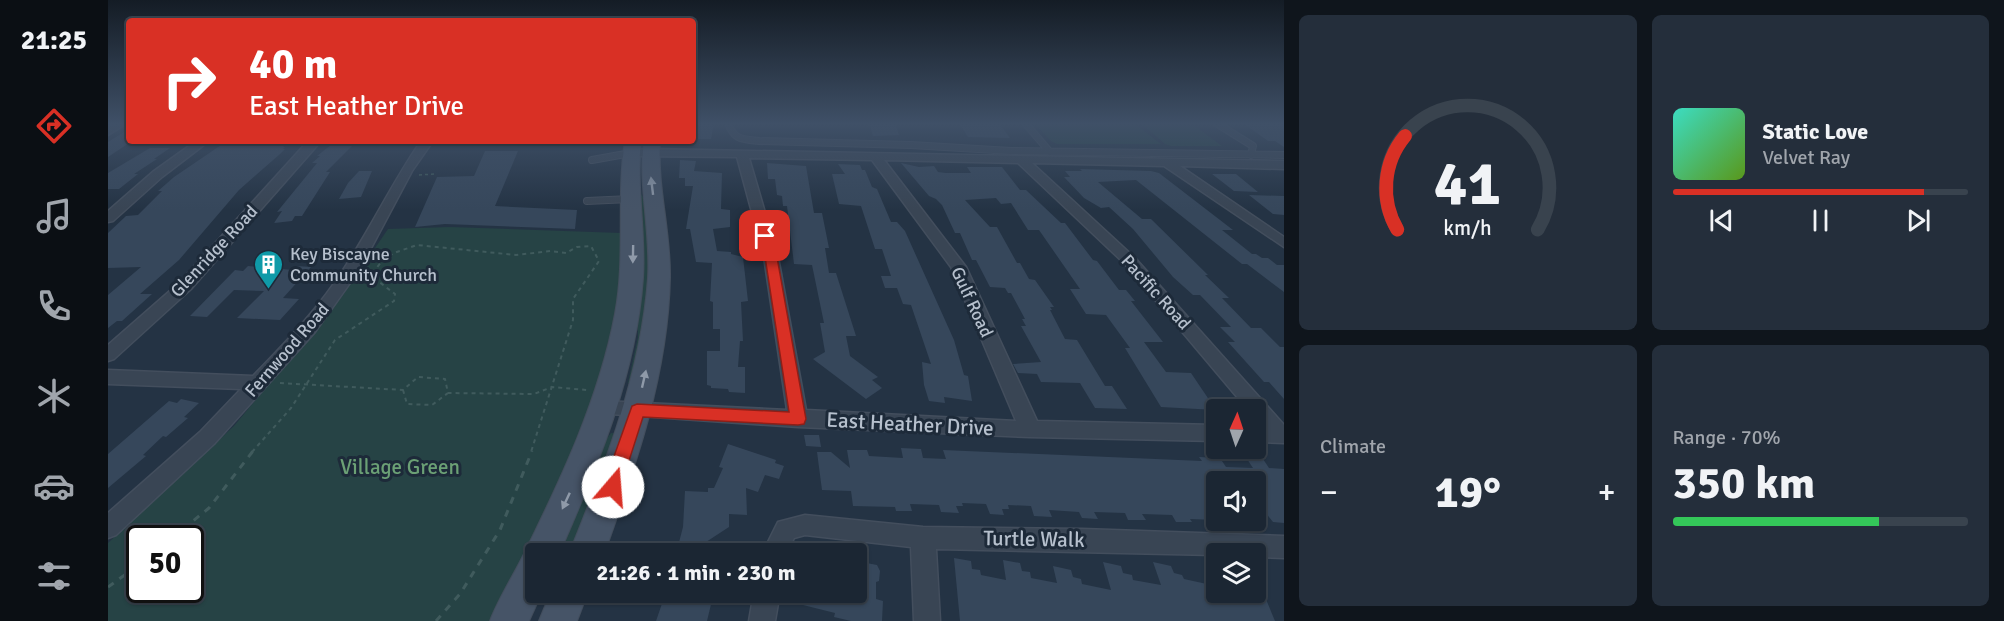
<!DOCTYPE html>
<html lang="en">
<head>
<meta charset="utf-8">
<style>
  :root { --surface:#1b2633; --page:#242e3b; --text:#f1f3f6; --muted:#a0a5ac; --line:#39434e; --accent:#d93025 }
  body { margin:0; font-family:Signika,sans-serif; background:var(--page); color:var(--text); height:100vh; display:flex; flex-direction:column; font-size:22px; white-space:nowrap }
  * { box-sizing:border-box; margin:0 }
  p { font-size:20px; color:var(--muted) }
  .icon { flex:none; width:33px; height:33px; fill:none; stroke:currentColor; stroke-width:2; stroke-linecap:round; stroke-linejoin:round }
  .map { position:relative; flex:1; overflow:hidden }
  .drawer { display:flex; flex-direction:column; gap:15px; padding:15px; background:#0f151c; width:720px }
  .drawer>* { flex:none }
  .hud { position:absolute; left:18px; top:18px; width:570px; height:126px; border-radius:6px; box-shadow:0 2px 4px #0004,0 0 0 2px var(--line); background:#d93025; color:#fff; overflow:hidden }
  .needle { width:39px; rotate:3deg }
  .controls { position:absolute; left:1098px; top:399px; display:grid; gap:12px }
  .controls a { display:grid; place-items:center; width:60px; height:60px; border-radius:6px; background:var(--surface); box-shadow:0 2px 4px #0004,0 0 0 2px var(--line); font-size:30px }
  .speed { position:absolute; left:18px; top:525px; display:flex; gap:12px; font-size:30px; font-weight:700; text-align:center }
  .speed>* { display:grid; place-content:center; width:78px; height:78px; border-radius:50%; background:var(--surface); box-shadow:0 2px 4px #0004,0 0 0 2px var(--line); line-height:1 }
  .speed .limit { border:3px solid #111; border-radius:9px; background:#fff; color:#111 }
  .pin { position:absolute; display:grid; place-items:center; width:51px; height:51px; color:#fff; margin:-26px; border-radius:12px; box-shadow:0 3px 9px #0006 }
  .me { position:absolute; width:66px; margin:-33px; rotate:18deg; stroke-linejoin:round; filter:drop-shadow(0 0 4px #0008) }
  .turn { display:flex; align-items:center; gap:21px; height:126px; padding:0 24px; font-size:27px }
  .turn .icon { width:78px; height:78px; stroke-width:2.5 }
  .turn b { display:block; font-size:42px; line-height:51px }
  .big { font-size:45px; font-weight:700; line-height:1.1 }
  .drawer .widget { flex:1; display:flex; flex-direction:column; justify-content:center; gap:9px; min-width:0; padding:0 21px; border-radius:9px; background:var(--page) }
  .drawer .dial { align-items:center; gap:0 }
  .dial svg { height:156px; overflow:visible; fill:none; stroke:var(--line); stroke-width:7; stroke-linecap:round; text-anchor:middle }
  .dial text { fill:var(--text); stroke:none }
  .song { display:flex; align-items:center; gap:18px }
  .cover { width:72px; height:72px; border-radius:9px; background:linear-gradient(135deg,hsl(170 70% 55%),hsl(90 70% 35%)) }
  .played { height:6px; border-radius:3px; background:linear-gradient(90deg,var(--accent) 85%,var(--line) 85%) }
  .keys { display:flex; justify-content:space-around; direction:ltr }
  .heat { display:flex; justify-content:space-between; align-items:center; font-size:33px; direction:ltr }
  .charge { height:9px; border-radius:4px; background:linear-gradient(90deg,#34c759 70%,var(--line) 0) }
  .drawer .tiles { flex:1; display:grid; gap:15px; grid-template-columns:repeat(2,1fr) }
  .trip { position:absolute; left:417px; top:543px; width:342px; height:60px; border-radius:6px; background:var(--surface); box-shadow:0 2px 4px #0004,0 0 0 2px var(--line); font-weight:700; line-height:60px; text-align:center }
  main { display:flex; flex:1; min-height:0 }
  .tabs { display:flex; flex-direction:column; width:108px; justify-content:space-around; align-items:center; background:#0b0f14; color:var(--muted) }
  .tabs .icon { width:42px; height:42px }
  .tabs .on { color:var(--accent) }
  .tabs b { font-size:27px; color:var(--text) }
  .map>svg:first-child { display:block }
  .green { fill:#264345; fill-rule:evenodd }
  .building { fill:#36475b }
  .lines { fill:none; stroke-linecap:round; stroke-linejoin:round }
  .lane-casing { stroke:#434e5d; stroke-width:8 }
  .street-casing { stroke:#434e5d; stroke-width:3 }
  .secondary-casing { stroke:#434e5d; stroke-width:2 }
  .path-far2 { stroke:#405b5d; stroke-width:1.5; stroke-dasharray:3 3; stroke-linecap:butt }
  .path-far1 { stroke:#405b5d; stroke-width:2; stroke-dasharray:4 4; stroke-linecap:butt }
  .path { stroke:#405b5d; stroke-width:3; stroke-dasharray:7 7; stroke-linecap:butt }
  .lane { stroke:#394554; stroke-width:6 }
  .street { fill:#394554; fill-rule:evenodd }
  .secondary { fill:#465467; fill-rule:evenodd }
  .oneway { fill:#8f9aa9 }
  .route { fill:#d93025; stroke:#8d1f18; stroke-width:1.5 }
  .labels { text-anchor:middle; dominant-baseline:central; stroke-width:6; stroke-linejoin:round; paint-order:stroke }
  .street-label { font-size:18px; fill:#b6c0cd; stroke:#1d2a39 }
  .poi-label { font-size:18px; fill:#b6c0cd; stroke:#1d2a39; text-anchor:start }
  .near-street-label { font-size:21px; fill:#b6c0cd; stroke:#1d2a39 }
  .near-park-label { font-size:21px; fill:#6ba075; stroke:#1d2a39 }
</style>
</head>
<body>
<main>
<nav class="tabs">
<b>21:25</b>
<svg class="icon on" aria-label="directions" viewBox="0 0 24 24"><path d="M12 3l9 9-9 9-9-9zM9 14v-3h6M13 9l2 2-2 2"/></svg>
<svg class="icon" aria-label="music" viewBox="0 0 24 24"><path d="M9 18V5l10-2v13"/><circle cx="6" cy="18" r="3"/><circle cx="16" cy="16" r="3"/></svg>
<svg class="icon" aria-label="phone" viewBox="0 0 24 24"><path d="M5 4h4l2 5-3 2q2 4 5 5l2-3 5 2v4C11 20 4 13 5 4z"/></svg>
<svg class="icon" aria-label="climate" viewBox="0 0 24 24"><path d="M12 3v18M4 7l16 10M4 17L20 7"/></svg>
<svg class="icon" aria-label="car" viewBox="0 0 24 24"><path d="M5 17H2v-5l4-1 3-4h7l3 4 3 1v5h-3M9 17h6M6 11h13"/><circle cx="7" cy="17" r="2"/><circle cx="17" cy="17" r="2"/></svg>
<svg class="icon" aria-label="filters" viewBox="0 0 24 24"><path d="M4 7h16M4 17h16"/><circle cx="9" cy="7" r="2"/><circle cx="15" cy="17" r="2"/></svg>
</nav>
<div class="map">
<svg width="1176" height="621" viewBox="0 0 1176 621">
  <rect width="100%" height="100%" fill="#243344"/>
  <path class="green" d="M927,124H1027L1053,144H949L943,141Z
    M1037,124L1087,126L1114,146H1063L1057,144L1035,125Z
    M531,190L539,205L542,286L526,383H520L530,337L529,307Z
    M342,227L513,233V271L508,311L489,386L443,506L382,621H0V543L126,426L235,295L280,229ZM32,538H82V590H32Z
    M503,433L511,434L465,553L447,554L494,445Z"/>
  <path class="building" d="M585,123H606L603,139H585Z
    M761,123H787L791,135L765,136Z
    M851,123H891L902,138L860,137Z
    M1135,123H1176V147L1167,141H1160Z
    M21,129V143L0,157V142Z
    M119,141H182L175,147H177L175,149H177L172,154L131,190L71,260L32,294H44L14,321H9L0,328V295L33,267L0,268V233L18,216L30,215L54,191H50L66,177Z
    M228,141H249L218,172H222L194,216H187L184,221L166,223L174,211L169,212L209,163H204L212,156H209Z
    M42,148H62L46,159H49L26,174H30L11,189H0V173Z
    M377,151H410L387,206L469,210L467,229L337,224L307,227L329,177L366,176Z
    M572,160L588,161L586,171L614,173L613,209L622,210V227L605,229L609,251L623,252V254L635,257L640,301L633,302L635,341H632L630,367H637V393L621,392L620,389L603,388V386L599,385V351H612V329H605V302L602,301L604,263L588,262L582,229H578L585,186H577V178H571Z
    M659,163L698,166L706,213H714L721,248H717L721,273H728L748,336H738L742,356L770,377L764,380L774,388L758,399L705,359L717,352L712,323H716L704,265L686,264L679,206H675L674,196L669,195L667,179H660Z
    M793,163L811,167L826,166L830,172L838,173H863L859,167H894L912,190H918L953,223H957L985,260L989,261L1011,290H1018L1027,301H1023L1055,342H1036L1058,372L1083,373L1108,410L1053,407L1017,348H1022L998,315L978,314L962,289H972L931,230H920L903,203L893,204L888,198L857,200L882,227H889L909,263H912L921,279L927,280L946,307H942L944,310H942L957,339L969,340L997,386H1004L1019,409L987,408L972,383L933,382L929,374L910,373L905,364L933,362L913,326H918L914,319H917L903,293H900L897,288L882,287L868,260H864L852,233H847L834,205L828,199L821,196Z
    M730,164L752,165L754,170H757L764,187L769,189L783,222H789L797,231L846,340L856,375L860,376L864,401L836,397L837,403L821,401L816,385L814,362L823,364L803,305L795,304L789,288H777L773,276H783L774,249H767L753,206L731,204L724,174H737Z
    M972,169L1043,171L1051,173L1125,230H1114L1144,254H1148L1154,258H1160L1169,265H1176V292L1139,264H1134L1028,180L990,182L1034,219H1043L1100,275H1097L1121,298H1114L1143,328H1153L1172,347H1176V399L1161,382H1156L1120,342H1127L1112,327H1123L1092,295H1085L1065,277L1025,229L1001,207L993,208L976,198L956,177H962L957,171H974Z
    M251,171H264L253,197L231,199L240,183Z
    M1104,174H1128L1150,192L1126,191Z
    M1141,195L1176,196V215L1165,214Z
    M140,266L185,270L189,266L203,267L175,298L191,299L172,320L129,318L156,291L126,290L99,317L82,316L127,270L135,271Z
    M73,399L91,403L76,417L80,418L58,437L55,436L35,455L38,456L0,488V454L61,401L69,403Z
    M696,435H711L713,447L698,446Z
    M620,444L668,460L667,463L676,466L671,479L657,475L650,492L638,488L639,515L621,514V527L598,542L628,548V554H568L575,527L577,491L600,492V488H606L615,468L611,467Z
    M793,448L813,449L815,458L838,459L835,450L1094,461L1091,457L1112,458L1118,467L1145,468L1139,459H1155L1161,468L1176,469V523L1165,522L1157,512L1148,511V482H1108V520L1082,519L1084,522H1068L1064,515L1034,514L1038,520H1020L1017,513L986,512L990,519L974,518L971,512L941,510L944,517L926,516L923,506L900,505L901,509H894L896,515L882,514L878,504L854,503L855,506H848L851,513L833,512L831,505L802,504L804,511H788L787,507L745,506L743,491L714,490L709,452H723L742,468L739,450H759L761,456L795,458Z
    M846,558L863,561L864,569L872,570L873,575L898,580L895,560L912,563L914,571L922,572L923,578L949,583L945,566L963,570L965,577L973,579L974,584L1003,590L995,562L1013,566L1015,573L1024,575L1025,580L1053,585L1045,562L1063,566L1066,573L1074,575L1076,579L1108,586V592H1155L1167,621H852Z
    M748,561L769,565L772,571L771,581L768,582V599L775,601L774,621H743L726,617L727,613L695,605L696,592H748Z
    M558,592H606L599,621H548Z"/>
  <g class="lines">
    <defs>
      <path id="lane" d="M620,123C626,140 634,139 651,141L803,145L903,151L1176,155
        M917,123L942,152
        M1108,123L1145,146L1143,155
        M484,160L523,153
        M479,201L522,199"/>
      <path id="street" d="M7,123H19L0,135V127Z
        M88,141H101L54,177L5,221L0,222V211L46,171Z
        M200,141H213L83,289L6,359L0,361V345L71,283Z
        M313,141H325L304,171L252,269L207,332L106,444L8,535L0,538V513L92,432L133,389L0,384V370L145,376C178,342 212,307 237,267C264,226 285,181 313,141Z
        M542,149L1176,161V169L1072,166L1176,237V247L1056,166L924,163L1027,258L1176,425V443L1148,442V426H1154L1148,419V410H1140L1017,264L910,163L776,160L858,267L929,421L1108,425V441L922,437L690,427L488,413L485,408L488,403L495,401L679,410L656,257L629,157L523,156L517,153L523,150ZM641,158L764,160L843,267L908,421L698,410L670,257Z
        M697,515L815,527L974,529L1176,536V558L1148,557V554H1108V555L828,549L832,621H806L803,547L697,535L686,538L678,554H654L670,522Z
        M646,592H672L667,621H641Z"/>
      <path id="secondary" d="M517,141H533C528,187 538,233 535,278C528,376 490,465 451,554H428V592H434L421,621H382C391,598 404,578 415,556C453,479 491,399 507,314C518,256 508,198 517,141Z
        M536,141H552C549,187 563,232 562,278C560,374 528,465 496,554H461C497,465 533,374 540,278C543,232 530,187 536,141Z
        M443,592H480L469,621H431Z"/>
    </defs>
    <use href="#lane" class="lane-casing"/>
    <use href="#street" class="street-casing"/>
    <use href="#secondary" class="secondary-casing"/>
    <path class="path-far2" d="M473,143L509,144
      M311,175L326,174"/>
    <path class="path-far1" d="M172,383L295,390L310,377L337,379L340,393L426,394L444,387L479,390
      M295,390L299,404L324,405L340,393
      M144,452L183,408L227,340L286,301L287,294L266,278L267,270L274,261L286,253L309,245L408,255L443,251L458,253L469,247L483,246L491,261L465,299V320L423,452"/>
    <path class="path" d="M64,538L101,508L145,451
      M0,587L32,564
      M328,621L352,594L392,530L424,451"/>
    <use href="#lane" class="lane"/>
    <use href="#street" class="street"/>
    <use href="#secondary" class="secondary"/>
  </g>
  <defs><path id="oneway-solid" d="M-6-.8H1V-3.2L6.5 0L1 3.2V.8H-6Z" transform="scale(1.5)"/></defs>
  <g class="oneway">
    <use href="#oneway-solid" transform="translate(544 186) rotate(-97)"/>
    <use href="#oneway-solid" transform="translate(525 254) rotate(91)"/>
    <use href="#oneway-solid" transform="translate(536 379) rotate(-77)"/>
    <use href="#oneway-solid" transform="translate(458 501) rotate(115)"/>
  </g>
  <linearGradient id="sky" x2="0" y2="1"><stop stop-color="#141c25"/><stop offset="0.59" stop-color="#3f5067"/><stop offset="1" stop-color="#3f5067" stop-opacity="0"/></linearGradient>
  <rect width="1176" height="210" fill="url(#sky)"/>
  <path class="route" d="M657,233L663,236L669,257L698,419L696,424L690,425L535,417L511,492L505,494L498,492L495,487L524,406L529,404L681,412L657,257L651,236Z"/>
  <defs>
    <symbol id="building-pin" viewBox="-11 -11 22 30"><path d="M0 17L-7.5 6A9.5 9.5 0 1 1 7.5 6Z" fill="#0f9aa8" stroke="#1d2a39"/><path d="M-4-6H4V6H1V3H-1V6H-4ZM-2.5-4.3h1.7v1.8h-1.7ZM.8-4.3h1.7v1.8H.8ZM-2.5-1h1.7V.8h-1.7ZM.8-1h1.7V.8H.8Z" fill="#fff"/></symbol>
  </defs>
  <g fill-rule="evenodd">
    <use href="#building-pin" x="144" y="248" width="33" height="45"/>
  </g>
  <g class="labels">
    <g class="street-label">
      <text transform="translate(106 251) rotate(-47)">Glenridge Road</text>
      <text transform="translate(1048 292) rotate(48)">Pacific Road</text>
      <text transform="translate(864 302) rotate(65)">Gulf Road</text>
      <text transform="translate(179 350) rotate(-49)">Fernwood Road</text>
    </g>
    <g class="poi-label">
      <text x="182" y="254">Key Biscayne<tspan x="182" dy="21">Community Church</tspan></text>
    </g>
    <g class="near-street-label">
      <text transform="translate(802 424) rotate(3)">East Heather Drive</text>
      <text transform="translate(926 539) rotate(1)">Turtle Walk</text>
    </g>
    <g class="near-park-label">
      <text x="292" y="467">Village Green</text>
    </g>
  </g>
</svg>
<div class="controls">
<a><svg class="needle" viewBox="-14 -14 28 28"><path d="M0-13l5 13h-10z" fill="#e53935"/><path d="M0 13l5-13h-10z" fill="#a0a5ac"/></svg></a>
<a><svg class="icon" aria-label="sound" viewBox="0 0 24 24"><path d="M4 9h4l5-4v14l-5-4H4zM17 9q2 3 0 6"/></svg></a>
<a><svg class="icon" aria-label="layers" viewBox="0 0 24 24"><path d="M12 4l9 5-9 5-9-5zM3 14l9 5 9-5"/></svg></a>
</div>
<div class="speed"><div class="limit">50</div></div>
<div class="pin" style="left:657px;top:236px;background:#d93025"><svg class="icon" aria-label="arrive" viewBox="0 0 24 24"><path d="M6 21V4h12l-3 4 3 4H6"/></svg></div>
<svg class="me" style="left:505px;top:487px" viewBox="-20 -20 40 40"><circle r="19" fill="#fff"/><path d="M0-13L10 11 0 6-10 11z" fill="#d93025"/></svg>
<div class="trip">21:26 · 1 min · 230 m</div>
<div class="hud">
<div class="turn"><svg class="icon" aria-label="right" viewBox="0 0 24 24"><path d="M7 20v-9h11M14 6l5 5-5 5"/></svg><div><b>40 m</b>East Heather Drive</div></div>
</div>
</div>
<section class="drawer">
<div class="tiles">
<div class="widget dial"><svg viewBox="0 0 100 80">
<path d="M14 69A42 42 0 1 1 86 69"/>
<path d="M14 69A42 42 0 0 1 18 21" stroke="#d93025"/>
<text x="50" y="56" font-size="32" font-weight="700">41</text>
<text x="50" y="72" font-size="11">km/h</text>
</svg></div>
<div class="widget">
<div class="song"><i class="cover"></i><div><b>Static Love</b><p>Velvet Ray</p></div></div>
<div class="played"></div>
<div class="keys"><svg class="icon" aria-label="previous" viewBox="0 0 24 24"><path d="M18 5L8 12l10 7zM5 5v14"/></svg><svg class="icon" aria-label="pause" viewBox="0 0 24 24"><path d="M8 5v14M16 5v14"/></svg><svg class="icon" aria-label="next" viewBox="0 0 24 24"><path d="M6 5l10 7-10 7zM19 5v14"/></svg></div>
</div>
<div class="widget"><p>Climate</p>
<div class="heat"><a>−</a><b class="big">19°</b><a>+</a></div>
</div>
<div class="widget"><p>Range · 70%</p><b class="big">350 km</b><div class="charge"></div></div>
</div>
</section>
</main>
</body>
</html>
